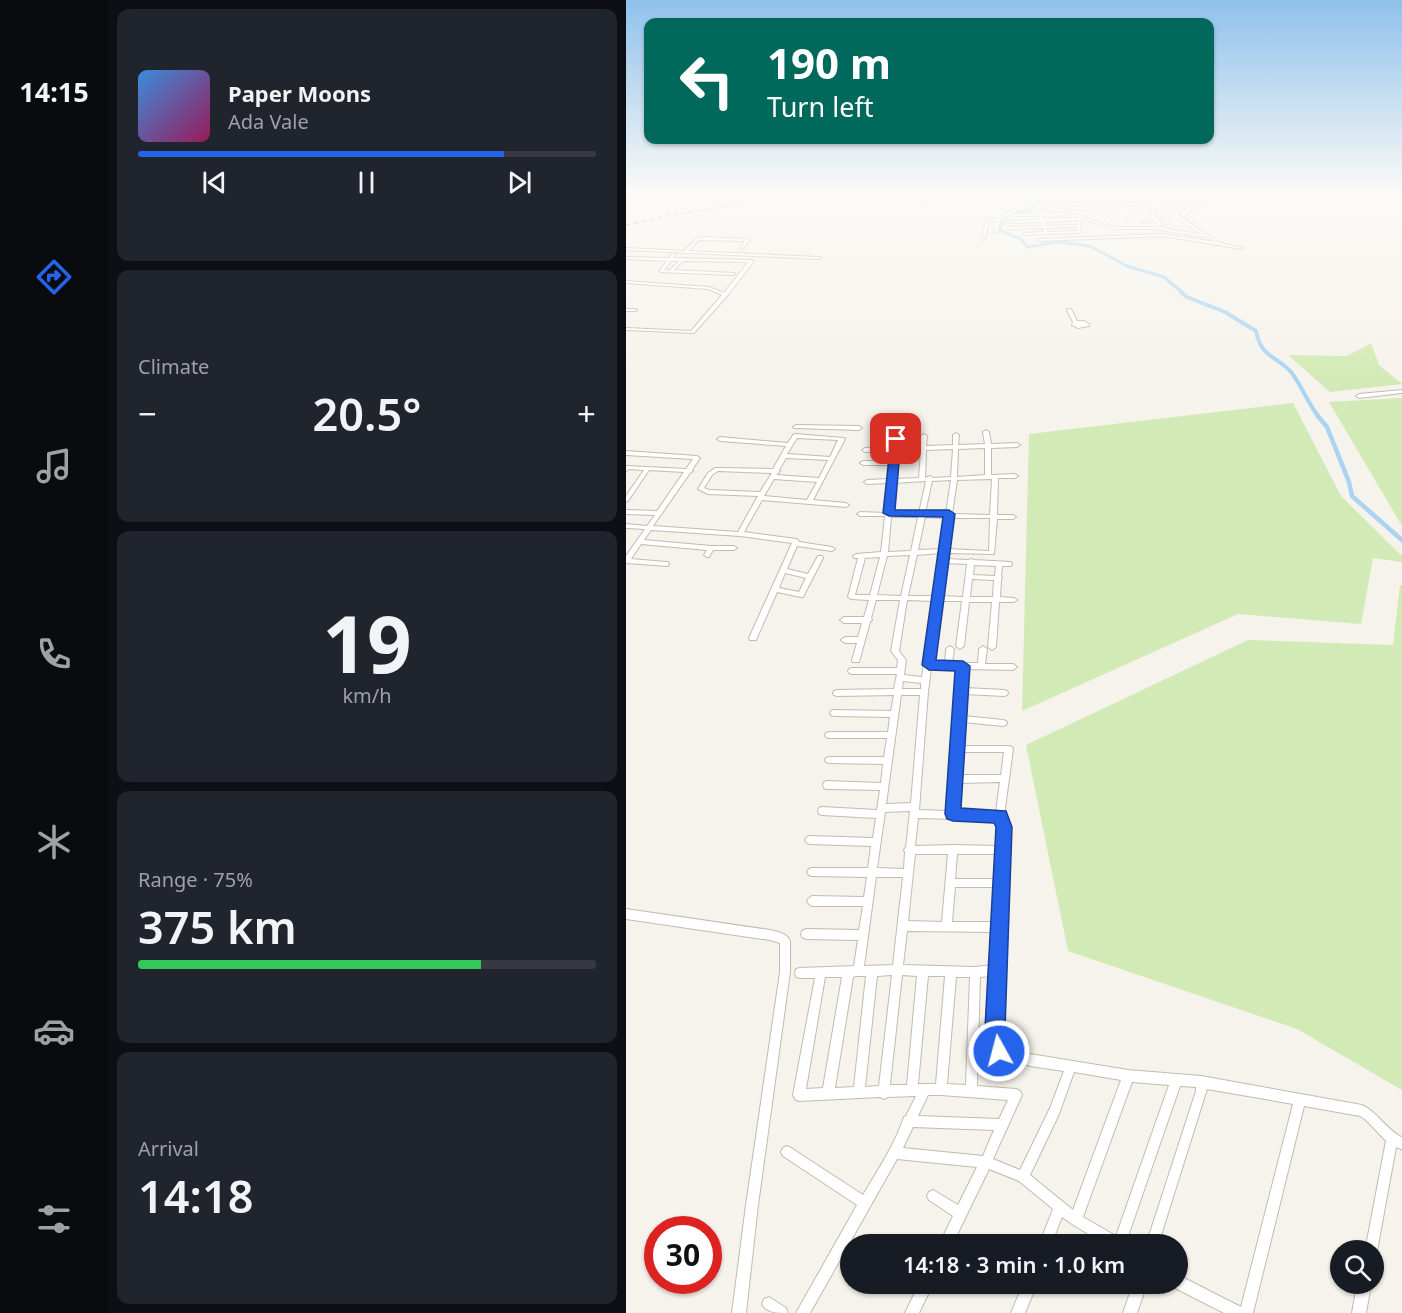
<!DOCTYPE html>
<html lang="en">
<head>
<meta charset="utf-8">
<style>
  :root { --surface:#171b24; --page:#20242c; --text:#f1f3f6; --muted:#9ea1a6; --line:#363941; --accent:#2563eb }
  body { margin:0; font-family:"Noto Sans",sans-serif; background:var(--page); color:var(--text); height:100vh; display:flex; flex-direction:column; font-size:22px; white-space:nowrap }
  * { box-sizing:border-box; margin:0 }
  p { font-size:20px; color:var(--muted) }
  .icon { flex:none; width:33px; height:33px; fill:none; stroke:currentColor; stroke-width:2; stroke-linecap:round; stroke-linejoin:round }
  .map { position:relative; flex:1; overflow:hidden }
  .sheet { display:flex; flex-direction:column; gap:9px; padding:9px; background:#0d0f14; width:518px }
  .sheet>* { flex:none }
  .hud { position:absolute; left:18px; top:18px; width:570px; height:126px; border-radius:12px; box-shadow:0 2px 4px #0004; background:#00695c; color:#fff; overflow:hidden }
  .buttons { position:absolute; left:704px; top:1240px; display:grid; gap:12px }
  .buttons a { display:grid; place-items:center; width:54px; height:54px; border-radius:50%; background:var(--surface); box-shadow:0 2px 4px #0004; font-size:30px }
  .speed { position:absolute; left:18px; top:1216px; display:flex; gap:12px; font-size:30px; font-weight:700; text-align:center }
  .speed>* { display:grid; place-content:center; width:78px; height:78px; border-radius:50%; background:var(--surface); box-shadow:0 2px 4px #0004; line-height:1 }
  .speed .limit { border:9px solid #d22; background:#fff; color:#111 }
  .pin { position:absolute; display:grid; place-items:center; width:51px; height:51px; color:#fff; margin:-26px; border-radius:12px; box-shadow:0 3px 9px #0006 }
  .me { position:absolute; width:66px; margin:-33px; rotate:353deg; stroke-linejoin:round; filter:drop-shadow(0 0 4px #0008) }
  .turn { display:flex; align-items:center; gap:21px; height:126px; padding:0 24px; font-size:27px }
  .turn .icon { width:78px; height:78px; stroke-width:2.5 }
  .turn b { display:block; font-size:42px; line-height:51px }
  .big { font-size:45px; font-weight:600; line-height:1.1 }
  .sheet .widget { flex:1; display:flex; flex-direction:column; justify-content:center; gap:9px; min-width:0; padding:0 21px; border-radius:12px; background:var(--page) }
  .sheet .dial { align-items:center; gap:0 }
  .dial b { font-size:78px; line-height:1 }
  .song { display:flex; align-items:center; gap:18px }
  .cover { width:72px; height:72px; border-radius:9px; background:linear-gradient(135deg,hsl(210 70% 55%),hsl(330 70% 35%)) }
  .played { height:6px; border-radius:3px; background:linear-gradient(90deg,var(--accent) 80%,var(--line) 80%) }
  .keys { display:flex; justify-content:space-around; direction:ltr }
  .heat { display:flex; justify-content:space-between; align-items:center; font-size:33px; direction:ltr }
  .charge { height:9px; border-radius:4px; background:linear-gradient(90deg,#34c759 75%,var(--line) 0) }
  .trip { position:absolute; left:214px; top:1234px; width:348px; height:60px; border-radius:30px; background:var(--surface); box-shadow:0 2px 4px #0004; font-weight:600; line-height:60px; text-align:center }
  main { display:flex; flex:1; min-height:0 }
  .menu { display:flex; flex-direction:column; width:108px; justify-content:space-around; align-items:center; background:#090b0e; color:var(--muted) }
  .menu .icon { width:42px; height:42px }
  .menu .active { color:var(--accent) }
  .menu b { font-size:27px; color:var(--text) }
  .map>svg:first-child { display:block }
  .green { fill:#d2eab5 }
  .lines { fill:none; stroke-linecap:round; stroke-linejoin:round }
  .canal-far2 { stroke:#a9d4f2; stroke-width:3 }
  .canal-far1 { stroke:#a9d4f2; stroke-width:4 }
  .canal { stroke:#a9d4f2; stroke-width:4.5 }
  .minor-casing { stroke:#c2bbae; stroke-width:2 }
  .minor { fill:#fff; fill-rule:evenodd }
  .rail { stroke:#9a9a9a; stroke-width:1.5; stroke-dasharray:4 4; stroke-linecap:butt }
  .route { fill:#2563eb; stroke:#184099; stroke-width:1.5 }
</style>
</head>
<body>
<main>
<nav class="menu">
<b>14:15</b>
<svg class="icon active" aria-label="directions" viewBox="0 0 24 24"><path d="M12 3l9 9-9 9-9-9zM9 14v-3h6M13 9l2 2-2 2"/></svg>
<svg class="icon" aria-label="music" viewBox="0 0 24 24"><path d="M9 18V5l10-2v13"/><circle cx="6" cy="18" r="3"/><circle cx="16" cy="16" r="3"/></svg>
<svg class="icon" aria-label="phone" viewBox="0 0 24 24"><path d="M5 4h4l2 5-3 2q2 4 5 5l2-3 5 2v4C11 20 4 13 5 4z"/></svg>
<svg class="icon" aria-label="climate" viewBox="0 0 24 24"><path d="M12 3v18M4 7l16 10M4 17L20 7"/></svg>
<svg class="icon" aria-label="car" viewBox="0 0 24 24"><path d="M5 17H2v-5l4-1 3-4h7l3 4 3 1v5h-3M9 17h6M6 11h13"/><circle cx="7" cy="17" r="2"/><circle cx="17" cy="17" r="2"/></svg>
<svg class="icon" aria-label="filters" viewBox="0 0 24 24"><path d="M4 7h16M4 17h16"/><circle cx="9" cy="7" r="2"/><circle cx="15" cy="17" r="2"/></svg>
</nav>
<section class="sheet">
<div class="widget">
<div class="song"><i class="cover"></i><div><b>Paper Moons</b><p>Ada Vale</p></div></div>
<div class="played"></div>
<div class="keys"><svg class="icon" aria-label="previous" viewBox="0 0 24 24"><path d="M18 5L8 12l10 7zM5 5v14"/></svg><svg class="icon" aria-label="pause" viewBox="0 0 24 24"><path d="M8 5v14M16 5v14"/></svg><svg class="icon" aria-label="next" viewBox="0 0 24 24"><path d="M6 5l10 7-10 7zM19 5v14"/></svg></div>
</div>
<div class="widget"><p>Climate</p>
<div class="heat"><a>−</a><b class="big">20.5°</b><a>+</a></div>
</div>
<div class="widget dial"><b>19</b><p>km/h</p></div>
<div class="widget"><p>Range · 75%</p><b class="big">375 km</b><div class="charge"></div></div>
<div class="widget"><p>Arrival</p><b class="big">14:18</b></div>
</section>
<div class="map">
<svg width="777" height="1313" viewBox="0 0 777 1313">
  <rect width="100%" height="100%" fill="#f6f3ec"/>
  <path class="green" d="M745,343L753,365L776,384L704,392L662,355L721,356Z
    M776,398H777L776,526L703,402Z
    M667,403L715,496L776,556V562L747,558L735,624L612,614L396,711L403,434Z
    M774,585H776V1090L671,1029L442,951L400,745L622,640L767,645Z"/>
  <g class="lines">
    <path class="canal-far2" d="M422,194L405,209L382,215L373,230L395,239L401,247L433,242L464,246L501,266L538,277L557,293"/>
    <path class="canal-far1" d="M555,292L561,297L599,312L630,331C635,358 651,356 665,372C674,383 682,403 692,416"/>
    <path class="canal" d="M691,415L701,427L723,482L726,496L777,541"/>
    <defs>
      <path id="minor" d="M5,194H9L8,198L0,202V200L4,197Z
        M286,194H289L288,196L302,199L296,205H294L297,200L285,198Z
        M408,194H411L405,203L374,221L371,233L368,232L370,221L363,222L359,239L356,240L360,220L371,219L403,201Z
        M428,194L495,202L498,198L473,194L500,196L502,194H505L503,197L523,199L524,202L522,203L520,201L502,199L498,202L537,207L547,196L541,194L564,196L565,194H568L567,196L576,198L555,218L595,243L618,248L616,249L537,236L413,241L411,240L413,239L537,234L590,242L580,236L578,237L529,229H490L456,219L453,220L455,221L454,232L452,233L397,235L396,233L418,232L417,228L382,229L383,227L416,226L415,222L384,223L382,222L384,221L414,220L413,216H388L386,215L388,214L412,213L410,207L421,199L491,208L493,206H495V208L480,225L490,227H528L531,223L516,222L528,221L523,208L516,207L501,223L500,221L513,206L429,196ZM550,196L555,197L536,216V218H538L558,197L562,198L546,218L538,223L532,221L526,208L539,209ZM566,198L571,199L552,217L551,216ZM422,201L466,207L460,212L415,206ZM470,207L490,210L477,224L458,217ZM414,208L458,214L453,216L452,218L418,219L416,216L441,215L443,214L441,213H416ZM550,218L552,219L577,235L532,227L535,224L540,225ZM452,220L451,225L420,226L418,222ZM451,227L450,231L422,232L420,228Z
        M583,194H586L564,217L569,222L566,223L560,217Z
        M78,237L122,239L124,240L116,249L114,248L119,241L73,240L62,251L193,257L195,258L193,259L0,250V248L58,251L71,238Z
        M47,253L50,254L47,258L126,260L128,261L101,296L68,333L0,330V328L65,331L96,295L82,289L0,283V281L83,287L98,293L122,262L57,261L48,270L108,273L109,274L107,275L35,272L33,271L41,261L0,259V257L43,258ZM45,261H53L44,270H38Z
        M0,309H9L11,310L9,311H0Z
        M441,309H445L451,321H458L463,324V326L452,328L446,325L447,322L441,310Z
        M777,390V393L733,398L730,396L733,394Z
        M170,425L233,426L236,428L233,430L168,428L167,427Z
        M360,430L363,432L365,444L391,443L394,445L391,447L365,448V475L389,474L392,476L389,478H372L371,515H387L390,517L387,519H371L368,554L321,553L320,559L342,560L345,559L348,560L385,562L386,564L385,566H376L375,576L376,578L375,580L374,597L388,598L391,600L388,602H373L370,647L366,650L362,647L366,602H343L338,646L334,649L330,646L336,601H314L306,662L319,663L320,649L324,646L328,649L326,663H352L353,649L357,646L361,649L359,664H387L391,667L387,670L341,669L339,688L378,690L381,691L382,693L381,695L378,696L339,694L338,716L377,720L380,721L381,723L380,725L377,726L337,722L336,746H383L386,747L387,749L378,816L383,827V850L382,852L374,1028L378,1047L404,1054L502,1070L575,1076L736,1105C753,1113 760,1130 777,1138V1150L770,1147L751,1251L750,1256L747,1257V1251H739L760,1141L740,1120L734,1116L678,1106L627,1313H598L547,1287L546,1284H552V1275L615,1307L667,1104L581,1089L532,1245H520L570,1091V1087L554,1086L499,1245H480L446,1224L436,1217L425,1245H413L427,1209L393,1181L363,1169L326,1245H313L327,1216L303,1200L301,1196L303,1192L307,1190L332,1205L351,1167L271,1159L184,1313H170L231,1205L157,1156L155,1152L157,1148L161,1146L165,1148L237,1195C252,1170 269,1144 278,1117L280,1116L290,1096L262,1097L258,1099L254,1097L173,1101L169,1099L167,1095L189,978H174L170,977L169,973L170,969L174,968L228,966L232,940L180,939L176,937L175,934L176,931L180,929L233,930L237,906H186L183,904L181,901L183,898L186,896L238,897L241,877L186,876L183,875L181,872L183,869L186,868H242L245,846L184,844L181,843L179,840L181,837L184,836L247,838L250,818L196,815L193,814L192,811L193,808L196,807L251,810L254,790L201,789L198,788L197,785L198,782L201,781L255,783L257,764L203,763L200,762L199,760L200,758L203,757H258L261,738H203L200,737L199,735L200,733L203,732H262L264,717L208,716L205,715L204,713L205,711L208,710L265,711L268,695L211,696L208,695L207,693L208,691L211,690L268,689L271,674H226L223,673L222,671L223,669L226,668H271L272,660L265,651L274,600H250L245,618L246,620L244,622L233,662H227L226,660L231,643H219L215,640L219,637H232L236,623H218L214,620L218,617H238L243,600L225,599L222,597L232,558H228L227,556L230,554L255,552L259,516H234L231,514L234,512L259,513L262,483L241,484L238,482L241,480L263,479L264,465H237L234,463L237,461H265L266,451L239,452L236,450L239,448L266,447L267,439L270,437L273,439L272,447L295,446V436L298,434L301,436L300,446L327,445V435L330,433L333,435L332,445L359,444L357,432ZM359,448V475L331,477L332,449ZM327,449L325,477L307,478L304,476L299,478L300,450ZM295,450L293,478L269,479L272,451ZM366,479L364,515L326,514L331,480ZM325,480L320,514L299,513L306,481ZM300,481L293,513H265L268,483ZM265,517H292L285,551L262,552ZM299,517L319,518L315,549L292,550ZM326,518H364L363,551L321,549ZM314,553L308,596H282L291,555ZM284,555L275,596L251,595L261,556ZM254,557L244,595H229L239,558ZM319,563L341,564L337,597L315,596ZM348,565L370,566L369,576L347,575ZM346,579L368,580L367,597H344ZM281,600L307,601L296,677L278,675L280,660L273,651ZM305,668L333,669L323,811L293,810L302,692ZM277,681L295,683V689H276ZM275,695H294L285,803L260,804ZM335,752H378L375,775H334ZM374,782L370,812L332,811L333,783ZM284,811L280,847L278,850L279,852L278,869L251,868L259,812ZM292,818L371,820L373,827V846L327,845L289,846ZM289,854H322L316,922L282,921ZM331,854H372L371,879H329ZM250,877H277L267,965L238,966ZM329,887H371L369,922H326ZM281,931L369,932L367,965L349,967L277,965ZM266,975L253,1086L239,1087L251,976ZM276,975L291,976L281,1085H264ZM230,976H240L228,1087L209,1088L227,977ZM302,976H319L310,1084H292ZM367,976L364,1028L369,1055L404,1066L438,1071L424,1108L394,1170L367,1159L396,1095L394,1091L390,1089L351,1086L354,977ZM199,977H216L197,1088L180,1089ZM330,977H344L340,1085L321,1084ZM448,1072L495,1080L447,1210L404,1175L433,1114ZM506,1082L543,1085L490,1236L457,1217ZM302,1095H315L382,1100L373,1119L292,1116ZM287,1127L368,1130L357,1156L277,1148Z
        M169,434L218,438L219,439L187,500L220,503L223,505L220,507L136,500L118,532L170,539L172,540L173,542L206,547L209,549L206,551L171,546L161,569L182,574L192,556H196L197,558L177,597H175L151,592L130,640H124L123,638L166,543L114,536L25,530L18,540L85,546H108L111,548L108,550H87L83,557H81L78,555L81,550L15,544L5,559L40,562H42L43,564L42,566L0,563V556L19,529L0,528V524L21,526L29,515L0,514V510L31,511L58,472L23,470L2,501L0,502V496L18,470L3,469L0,471V466L60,469L67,459L0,455V451L71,456L74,458L66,470L67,471L64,473L27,526L112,532L132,496L82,494L72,489L82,473L89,468L147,469L160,446L94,441L91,439L94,437L162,443L167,435ZM171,438L212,440L204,457L161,454ZM160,458L202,460L193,478L150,475L154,471L153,470ZM92,471L146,473L134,492L83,490L78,488L86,475ZM148,479L191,482L181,500L138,496ZM159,573L180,578L173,592L153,588Z
        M0,909L144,930C152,932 161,933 164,941V972L132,1205L120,1313H106L120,1205L154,972V943L144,940L0,919Z
        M293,1284H307L293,1313H279Z
        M397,1284H411L399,1313H385Z
        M507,1284H521L511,1313H497Z
        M731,1284H745L740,1313H726Z
        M143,1297L160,1308L162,1313C151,1313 141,1313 136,1304L138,1299Z"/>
    </defs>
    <use href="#minor" class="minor-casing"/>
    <use href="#minor" class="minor"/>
    <path class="rail" d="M0,225L50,214L178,194"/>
  </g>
  <linearGradient id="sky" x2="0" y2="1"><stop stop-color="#8fc1ec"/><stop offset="0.51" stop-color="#fbfaf6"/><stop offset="1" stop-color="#fbfaf6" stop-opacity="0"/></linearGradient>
  <rect width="777" height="378" fill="url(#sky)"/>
  <path class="route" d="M270,436L275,439L269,510H323L329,514L310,660L337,661L344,666L335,808L380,811L386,827L379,1028L383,1051L380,1058L373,1061L366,1058L359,1028L370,827L368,823L327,821L321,819L319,814L329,671L303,670L296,665L317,517L263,516L257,513L265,439Z"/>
</svg>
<div class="buttons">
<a><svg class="icon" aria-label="search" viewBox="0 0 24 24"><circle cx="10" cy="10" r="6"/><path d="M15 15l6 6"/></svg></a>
</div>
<div class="speed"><div class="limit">30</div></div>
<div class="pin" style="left:270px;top:439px;background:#d93025"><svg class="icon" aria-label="arrive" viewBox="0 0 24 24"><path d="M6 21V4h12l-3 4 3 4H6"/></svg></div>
<svg class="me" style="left:373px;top:1051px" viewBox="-20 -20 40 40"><circle r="17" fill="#2563eb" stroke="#fff" stroke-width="3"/><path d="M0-11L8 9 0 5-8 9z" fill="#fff"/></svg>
<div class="trip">14:18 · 3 min · 1.0 km</div>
<div class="hud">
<div class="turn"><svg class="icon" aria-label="left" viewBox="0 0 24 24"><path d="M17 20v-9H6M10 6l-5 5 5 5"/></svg><div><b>190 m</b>Turn left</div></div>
</div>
</div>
</main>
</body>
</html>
